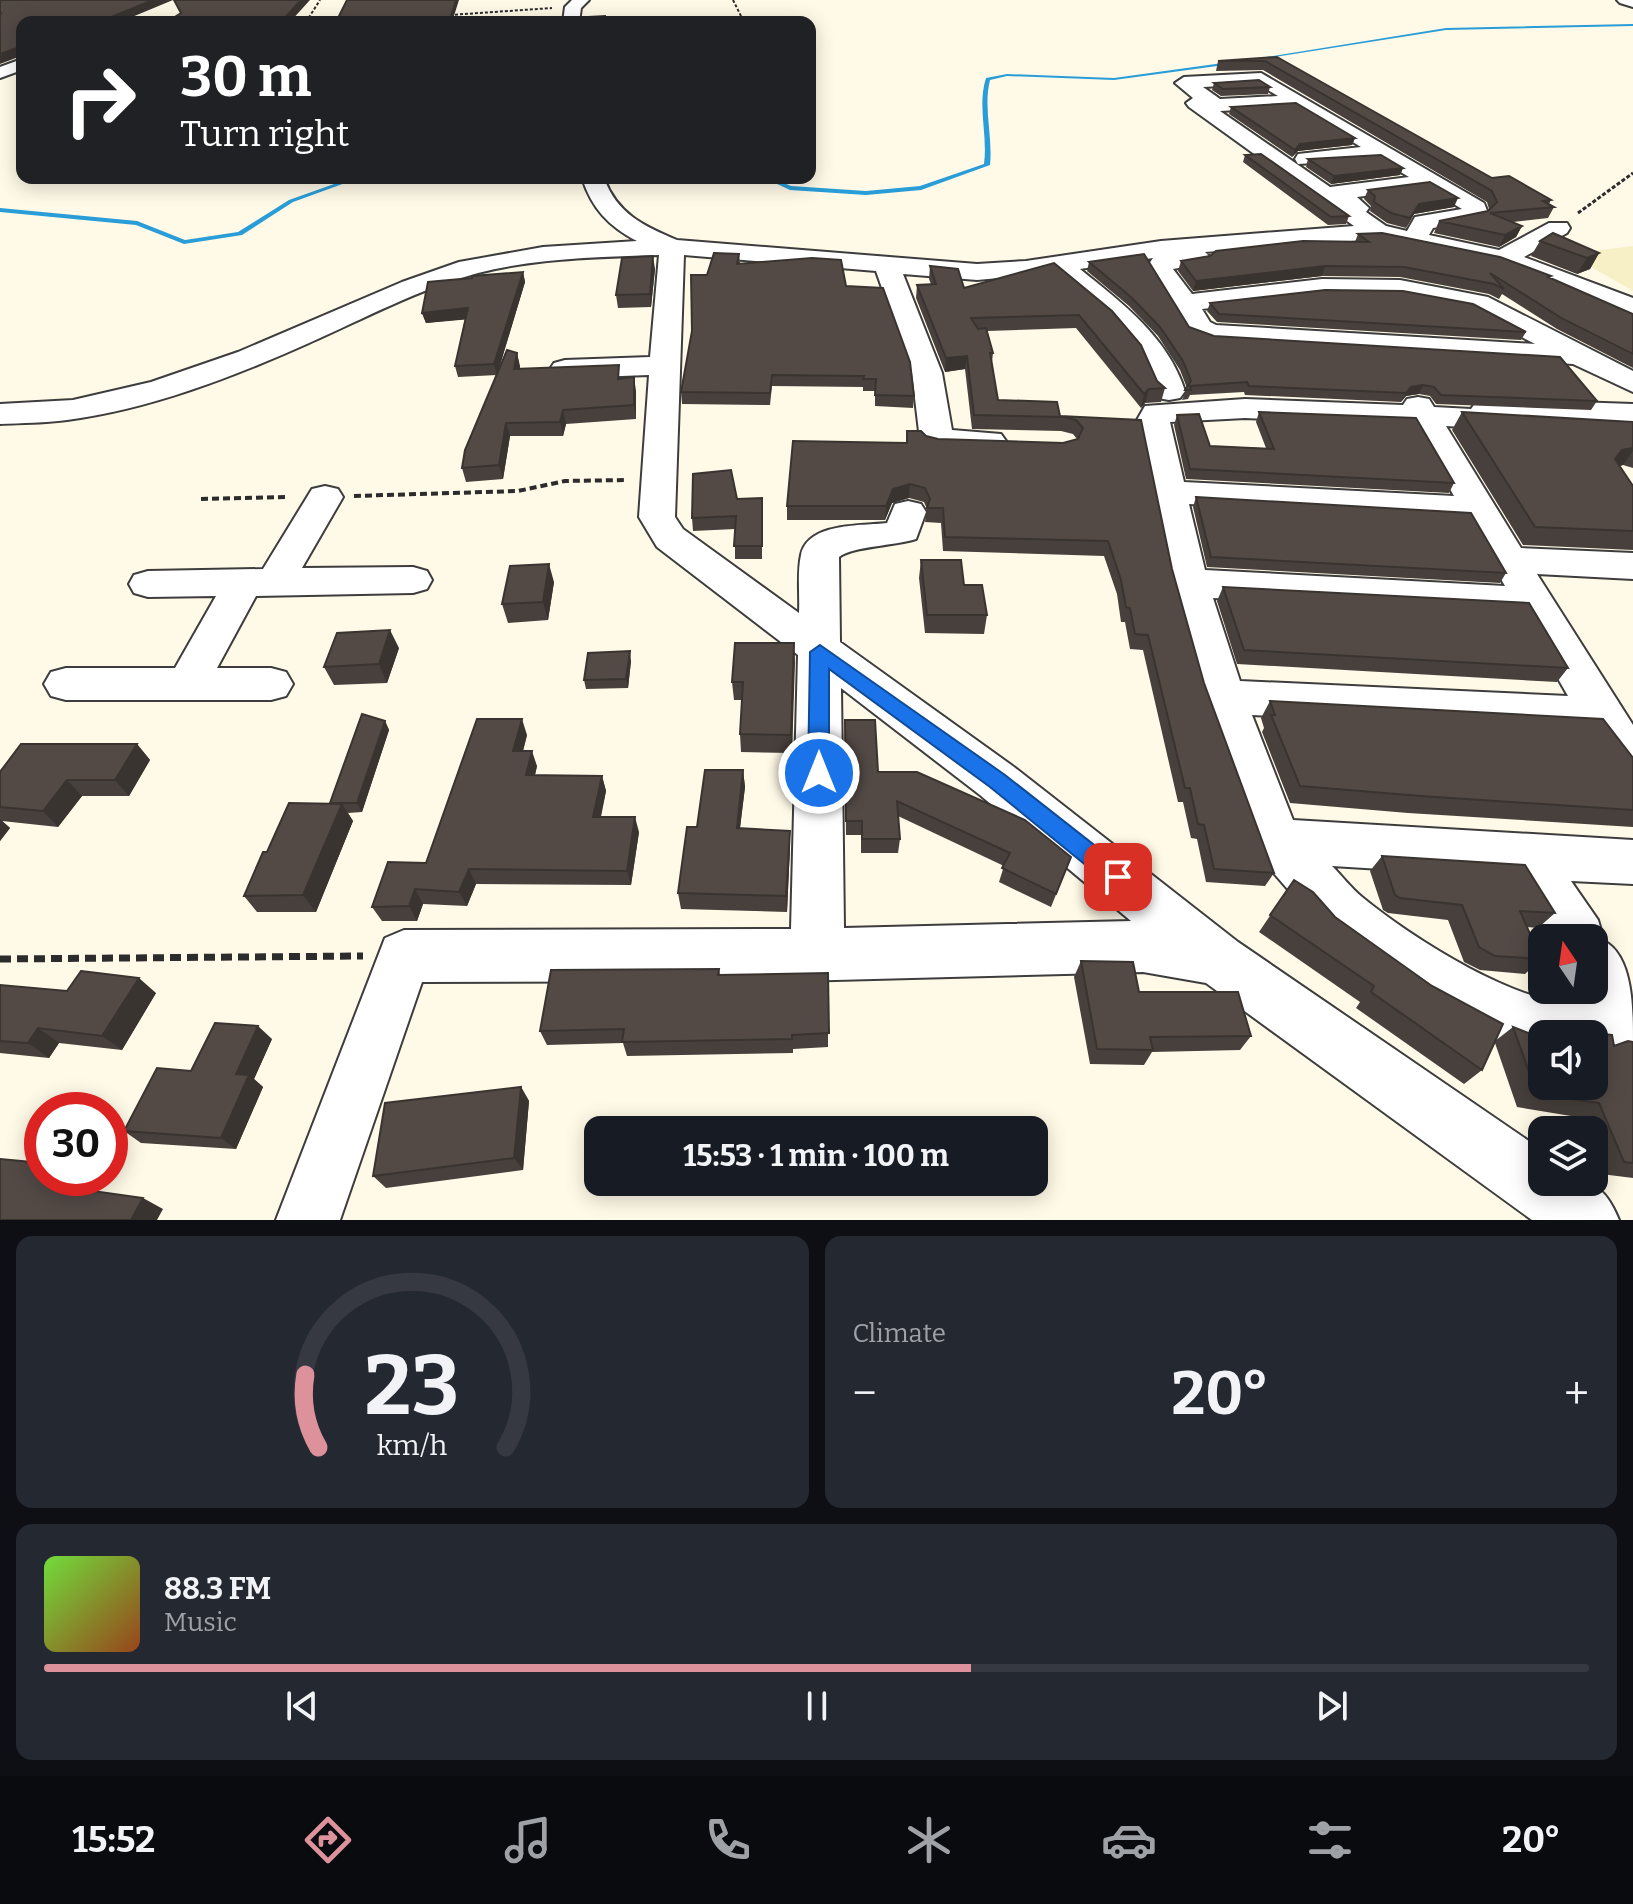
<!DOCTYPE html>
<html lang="en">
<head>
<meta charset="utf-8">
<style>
  :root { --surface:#171b24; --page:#242831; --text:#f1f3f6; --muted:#9ea1a6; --line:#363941; --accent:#dc919b }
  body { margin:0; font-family:Bitter,serif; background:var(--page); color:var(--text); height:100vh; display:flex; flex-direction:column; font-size:30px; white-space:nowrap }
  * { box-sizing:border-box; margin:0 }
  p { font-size:26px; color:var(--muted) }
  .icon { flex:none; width:44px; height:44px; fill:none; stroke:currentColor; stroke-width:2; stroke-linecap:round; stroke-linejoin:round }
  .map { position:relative; height:1220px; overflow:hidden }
  .details { display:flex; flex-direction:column; gap:16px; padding:16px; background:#0d0f14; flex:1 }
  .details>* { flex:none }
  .hud { position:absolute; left:16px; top:16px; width:800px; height:168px; border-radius:16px; box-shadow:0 4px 20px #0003; background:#202124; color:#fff; overflow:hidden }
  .needle { width:52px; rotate:347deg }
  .controls { position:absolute; left:1528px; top:924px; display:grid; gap:16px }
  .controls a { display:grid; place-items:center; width:80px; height:80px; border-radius:16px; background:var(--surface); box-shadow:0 4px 20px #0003; font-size:40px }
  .speed { position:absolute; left:24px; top:1092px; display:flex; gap:16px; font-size:40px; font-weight:700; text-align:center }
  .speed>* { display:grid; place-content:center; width:104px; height:104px; border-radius:50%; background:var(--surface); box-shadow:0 4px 20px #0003; line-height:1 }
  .speed .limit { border:12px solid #d22; background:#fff; color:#111 }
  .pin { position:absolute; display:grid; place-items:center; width:68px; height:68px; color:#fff; margin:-34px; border-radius:16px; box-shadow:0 4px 12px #0006 }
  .me { position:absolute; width:88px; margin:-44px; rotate:0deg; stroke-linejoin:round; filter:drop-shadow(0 0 6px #0008) }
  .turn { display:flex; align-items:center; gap:28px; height:168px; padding:0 32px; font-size:36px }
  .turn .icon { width:104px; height:104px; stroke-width:2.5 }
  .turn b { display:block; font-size:56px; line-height:68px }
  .big { font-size:60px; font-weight:700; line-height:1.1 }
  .details .card { flex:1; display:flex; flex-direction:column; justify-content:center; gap:12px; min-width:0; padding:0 28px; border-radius:16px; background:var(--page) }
  .details .dial { align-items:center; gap:0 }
  .dial svg { height:208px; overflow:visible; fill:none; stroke:var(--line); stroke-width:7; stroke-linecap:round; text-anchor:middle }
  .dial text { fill:var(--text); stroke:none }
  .song { display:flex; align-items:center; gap:24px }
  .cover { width:96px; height:96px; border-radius:12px; background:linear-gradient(135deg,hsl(100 70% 55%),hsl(20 70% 35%)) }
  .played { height:8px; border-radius:4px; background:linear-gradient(90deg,var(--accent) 60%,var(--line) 60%) }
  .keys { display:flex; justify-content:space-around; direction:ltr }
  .heat { display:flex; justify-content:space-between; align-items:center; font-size:44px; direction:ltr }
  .details .tiles { flex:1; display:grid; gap:16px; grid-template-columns:1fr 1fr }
  .card:last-child { grid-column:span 2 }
  .trip { position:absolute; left:584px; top:1116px; width:464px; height:80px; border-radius:16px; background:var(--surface); box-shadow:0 4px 20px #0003; font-weight:700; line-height:80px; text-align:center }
  .tabs { display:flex; height:128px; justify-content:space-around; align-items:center; background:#090b0e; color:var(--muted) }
  .tabs .icon { width:56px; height:56px }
  .tabs .selected { color:var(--accent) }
  .tabs b { font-size:36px; color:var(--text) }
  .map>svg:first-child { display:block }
  .farmland { fill:#f7efc6 }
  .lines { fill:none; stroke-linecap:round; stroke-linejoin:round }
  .stream { fill:#299dd7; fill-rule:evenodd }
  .minor-casing { stroke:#3d3d3d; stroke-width:4 }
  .path-far3 { stroke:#2c2c2c; stroke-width:2; stroke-dasharray:3 2; stroke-linecap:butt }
  .path-far2 { stroke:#2c2c2c; stroke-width:3; stroke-dasharray:4 2; stroke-linecap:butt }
  .path-far1 { stroke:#2c2c2c; stroke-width:4; stroke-dasharray:7 4; stroke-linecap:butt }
  .path { stroke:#2c2c2c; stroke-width:7; stroke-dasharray:11 6; stroke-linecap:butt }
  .minor { fill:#fff; fill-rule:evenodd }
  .wall { fill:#47403c }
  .shaded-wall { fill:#3a3431 }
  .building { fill:#534a46; stroke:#3a3431; stroke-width:2 }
  .route { fill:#1a73e8; stroke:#114b97; stroke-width:2 }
</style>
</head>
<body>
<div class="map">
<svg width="1633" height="1220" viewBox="0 0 1633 1220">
  <rect width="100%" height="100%" fill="#fff9e7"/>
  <path class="farmland" d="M1633,246V291L1569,254Z"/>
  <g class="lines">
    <path class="stream" d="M1633,24V26L1446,30L1250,61L1248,60L1446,28Z
      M1230,62L1232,64L1114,80L1007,76L990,80C983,108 993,136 990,165L921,190L866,195L790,190L764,178H772L791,186L866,191L920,186L984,164C988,135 977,106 986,78L1007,74L1114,78Z
      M351,178H359L293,202L242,235L184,244L136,225L0,212V208L137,221L185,240L238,232L289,200Z"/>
    <defs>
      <path id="minor" d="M572,0H589L581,8L579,22H563L565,7Z
        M1617,0H1633V7L1620,3Z
        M22,59V70L0,78V67Z
        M1261,73L1484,203L1488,213L1480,220L1433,228L1429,235L1499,250L1549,223H1567L1570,228L1567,233L1524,257L1633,298V316L1496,264L1378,239L1205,252L1211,258L1207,263L1173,269L1192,294L1322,279L1400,280L1488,297L1633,371V392L1573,364L1212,342L1189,334L1146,268L1153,258L1080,269C1122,303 1168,337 1185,391L1180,398L1169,400L1158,398C1150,385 1148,370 1140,357C1119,323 1083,298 1053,273L977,280L903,274L942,373L952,430L1001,434L1006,441L1001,448C978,454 948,453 925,447L920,440L912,373L876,271L684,255L675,517L683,529L799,613C800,595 797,573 801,555C808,522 862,526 887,523L895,504L908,501L921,504L926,512L916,539C894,546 854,546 839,557L840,642L1014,767L1238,942L1542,1150V1182C1585,1182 1601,1176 1619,1220H1532L1206,983L1143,972L797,981L422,982L340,1220H276L385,938L404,930L791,929L798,655L657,547L639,517L649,375L565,378L554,375L550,369L554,363L565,360L650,357L659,255C599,257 536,258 478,273C419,289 365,318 309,343C233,377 150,409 67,420C45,423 22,423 0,424V404L73,400L151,382L238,352L402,282L459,262L543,247L637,241C608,226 592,208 582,178H604C617,214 644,226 677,240L977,264L1026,261L1161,241L1354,226L1189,107L1186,103L1193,98L1175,83L1184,77ZM1258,84L1278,96L1220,99L1203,87ZM1295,107L1361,147L1298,154L1295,159L1298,164L1379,159L1409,177L1330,187L1220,111ZM1427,188L1462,209L1415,217L1407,231L1386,226L1366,212L1369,208L1357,197ZM1322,295L1400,296L1470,310L1535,344L1216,325L1210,322L1202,309ZM841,688L980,795L1131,921L844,928Z
        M1418,397L1429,399L1434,407L1471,409L1476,402L1487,399L1633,404V424L1530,420L1525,427L1514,430L1446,426L1521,548L1633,553V579L1537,574L1633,725V779L1617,773L1588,732L1252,715L1293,820L1633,840V884L1571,881L1598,920L1604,941C1633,956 1633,1009 1633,1042L1594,1058V1034H1542V1057L1481,1034L1418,999L1324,931L1259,856L1251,841L1201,697L1170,583L1137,420L1145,406L1245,399L1403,405L1407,399ZM1245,418L1413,425L1454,496L1184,482L1170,422ZM1189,504L1467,520L1505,586L1205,570ZM1213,598L1521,614L1568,696L1240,681ZM1332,866L1512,877L1549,938H1594V990H1580L1587,1002C1527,1013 1409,936 1362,897C1351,888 1342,876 1332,866Z
        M325,486L338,489L343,497L302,568L413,567L427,571L432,580L427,589L413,593L256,596L217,668H271L286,672L293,684L286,696L271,700H66L51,696L44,684L51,672L66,668H175L216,596L148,597L134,593L129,584L134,575L148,571L263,569L312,489Z"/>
    </defs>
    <use href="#minor" class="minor-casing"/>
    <path class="path-far3" d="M733,0L744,22
      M450,15L552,8
      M306,22L320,0"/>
    <path class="path-far2" d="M1578,213L1633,173"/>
    <path class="path-far1" d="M354,496L518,491L565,481L627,480
      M201,499L288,497"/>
    <path class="path" d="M0,959L363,956"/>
    <use href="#minor" class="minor"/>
  </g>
  <path class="wall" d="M1277,57L1492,178L1551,200L1549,204L1554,207L1548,218L1513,222L1522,226L1516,237L1499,247L1434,233L1439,221L1488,211L1489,209L1487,202L1263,70L1216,71L1218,61Z
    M1214,83L1270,87L1268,94L1221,96L1212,90Z
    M1231,107L1355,138L1352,145L1298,151L1292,157L1229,114Z
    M1245,155L1349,216L1346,224L1328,225L1243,162Z
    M1308,159L1403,168L1400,175L1331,184L1306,167Z
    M1368,190L1454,207L1414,214L1406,228L1387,223L1370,211L1371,206L1364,199Z
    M1358,234L1551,276L1550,278L1633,314V368L1557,329L1502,294L1499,299L1489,294L1400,277L1322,276L1193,291L1178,271L1181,261L1355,242Z
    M1540,241L1599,253L1590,269L1577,274L1531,256Z
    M739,254L740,263L846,286L914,396L913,408L875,406V391H863V387L772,386L770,405L682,404L681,392L707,275Z
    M1089,262L1189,327L1214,336L1597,401L1591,410L1436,404L1430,396L1419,394L1406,396L1401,402L1245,395L1244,392L1190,395L1188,399L1182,400L1187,388L1180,370L1158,336L1129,306L1087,271Z
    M1054,263L1157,381L1165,388L1161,402L1145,403L1141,408L1076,328L987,331L993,353L992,362L998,400L1060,416L1141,420L1172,569L1204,683L1274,873L1265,886L1206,882L1197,839L1191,838L1183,802H1178L1143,650L1130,649L1125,622H1121L1117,594L1104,556L943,551L941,523L925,522L927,509L924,502L909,498L892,503L885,520H787V506L906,443L907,431L938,439L1063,443L1077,439L1073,434L1061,431L972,429L965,369L945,372L916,298L917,285L931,284L929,279L930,266L964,288Z
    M655,269L651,307L618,308L616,295Z
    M523,272L525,282L497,375L458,377L455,366L465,319L426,323L422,313L472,278Z
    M1210,303L1526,332L1521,340L1217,322L1207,311Z
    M517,353L520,369L621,378L636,391V419L566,424L563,436H510L503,479L466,482L462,468Z
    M1259,412L1454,483L1449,493L1186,479L1174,425L1177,415L1210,446L1266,448L1256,422Z
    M1462,412L1633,422V468L1623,465L1620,466L1633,486V550L1523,545L1452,430Z
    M1196,497L1506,573L1500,583L1207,567L1193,507Z
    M762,498V559H735V529L693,531L692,518L737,499Z
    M921,560L964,585L987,615L984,634L925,633L919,578Z
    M554,582L548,620L508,623L502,604Z
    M1223,587L1568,668L1557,682L1237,664L1217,601Z
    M794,643L792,753L741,752L740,734L742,700H734L732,682Z
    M399,648L387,683L334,685L324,667Z
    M631,661L628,688L586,689L584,680Z
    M1270,701L1631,758H1633V827L1408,813L1290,803L1262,732L1264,728L1261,718Z
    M845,720L878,772L1071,857L1051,907L999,882L1004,866L898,816L900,839L898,853H861V835H846Z
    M385,721L389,730L362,812L348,813L353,821L316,912H257L244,896L267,852L330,803Z
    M527,735L523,751L537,766L535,775L602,776L606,791L601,817L639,832L631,885L476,884L467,906L423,904L417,921H382L372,907L426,863Z
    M137,744L150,760L129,796H82L58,827L2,821L10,828L0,841V772Z
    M743,770L745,787L740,828L790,831V847L787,912L681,909L678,893L697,827Z
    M1382,856L1555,913L1538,928L1527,927L1541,959L1525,974L1480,970L1464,962L1448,920L1388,913L1383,910L1370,871Z
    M1294,880L1313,892L1335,917L1432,986L1503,1024L1495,1041L1513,1027L1533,1035L1542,1040V1086H1594V1034H1564L1568,1031L1612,1035L1614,1046L1628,1041L1633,1042V1178L1601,1174L1594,1158V1130H1582L1577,1117L1517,1107L1495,1043L1482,1070L1464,1084L1356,1008L1360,1002L1259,932Z
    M1081,961L1139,992L1251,1036L1240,1050L1152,1052L1144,1065L1090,1064L1074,977Z
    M719,969L720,975L828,973V1047L793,1049V1053L627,1056L623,1043L547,1045L540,1031Z
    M0,985L67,991L156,993L122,1050L59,1043L49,1058L0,1053Z
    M272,1039L254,1079L263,1087L236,1149L141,1143L124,1131L191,1071Z
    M521,1087L529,1101L523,1170L386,1188L373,1176Z"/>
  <path class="shaded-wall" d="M153,0H173L120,22H99Z
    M301,0H310L290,22H281Z
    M456,0H459L452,22H449Z
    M17,48L21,56L0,64V54Z
    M1355,138L1352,145L1298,151L1292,157L1295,150L1300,144Z
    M1403,168L1400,175L1331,184L1334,176Z
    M1458,198L1454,207L1414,214L1406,228L1410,218L1419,204Z
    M1522,226L1516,237L1499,247L1505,235Z
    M1599,253L1590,269L1577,274L1587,258Z
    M653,256L655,269L651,307L650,294Z
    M1325,266L1322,276L1193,291L1196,281Z
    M523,272L525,282L497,375L494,364Z
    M468,308L471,319L426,323L422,313Z
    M517,353L520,366L518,383L514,369Z
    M967,356L965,369L945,372L946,358Z
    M634,377L636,391V419L634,405Z
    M1423,385L1419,394L1406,396L1401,402L1406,393L1411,387Z
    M1149,389L1145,403L1141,408L1144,394Z
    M563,410L566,424L563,436L560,422Z
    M506,423L510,436L503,479L499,465Z
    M1633,448V451L1623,465L1609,468L1622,450Z
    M910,484L909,498L892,503L885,520L886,506L893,489Z
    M549,564L554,582L548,620L543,602Z
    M390,630L399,648L387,683L379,664Z
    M794,643L795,662L792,753L791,735Z
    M630,651L631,661L628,688L626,679Z
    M522,719L527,735L519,766L513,751Z
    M385,721L389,730L362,812L357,803Z
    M137,744L150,760L129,796L115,780Z
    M532,751L537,766L531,791L526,775Z
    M743,770L745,787L738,844L737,828Z
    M602,776L606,791L597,832L593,817Z
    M67,780L82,796L58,827L43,811Z
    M342,804L353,821L316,912L303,895Z
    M635,817L639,832L631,885L627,871Z
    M0,819L10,828L0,841Z
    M790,831V847L787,912L786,896Z
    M469,869L476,884L467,906L459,892Z
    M415,889L423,904L417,921L409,906Z
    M139,978L156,993L122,1050L102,1036Z
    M258,1026L272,1039L254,1079L263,1087L236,1149L221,1138L236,1074Z
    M38,1028L59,1043L49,1058L28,1043Z
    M521,1087L529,1101L523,1170L514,1158Z
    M68,1178H97L86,1198L64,1187Z
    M143,1198L163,1209L157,1220H131Z"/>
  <path class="building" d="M0,0H153L99,22H22V53L21,54L17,48L0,54V14L2,13H0Z
    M174,0H301L281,22H167L181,13Z
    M347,0H456L449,22H336Z
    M605,16V22H500Z
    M1277,57L1492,178L1509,176L1551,200L1543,201L1554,207L1490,213L1522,226L1505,235L1439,221L1488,211L1497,202L1492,191L1265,61H1218Z
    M1259,80L1270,87L1223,89L1214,83Z
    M1296,103L1355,138L1300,144L1295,150L1231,107Z
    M1261,154L1349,216L1331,217L1245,155Z
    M1381,155L1403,168L1334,176L1308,159Z
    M1430,182L1458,198L1419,204L1410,218L1391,213L1374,202L1375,196L1368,190Z
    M1382,233L1500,257L1551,276L1548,277L1633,314V354L1563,319L1490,273L1504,289L1494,284L1404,267L1325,266L1196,281L1181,261L1210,256L1216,251L1303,241L1369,242L1358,234Z
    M1553,233L1599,253L1587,258L1540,241Z
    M714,253L739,254L737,264L812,258L841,260L846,286L883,288L910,362L914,396L875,395L876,379H863L864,376L772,375L770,393L681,392L692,331L691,275H707Z
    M1144,254L1189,327L1214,336L1560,357L1597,401L1441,395L1434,387L1423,385L1411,387L1406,393L1249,386L1247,382L1190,386L1191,390H1185L1191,381L1183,361L1160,327L1131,297L1089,262Z
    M653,256L650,294L616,295L622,258Z
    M1054,263L1112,311L1141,345L1157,381L1165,388L1149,389L1144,394L1079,315L971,318L978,329L986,328L993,353H990L998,400L1057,402L1060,416L1141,420L1172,569L1204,683L1274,873L1214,869L1204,825L1198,824L1190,788H1185L1148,635L1135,634L1130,608L1126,607L1121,580L1108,541L945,537L943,508H927L930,499L925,488L910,484L893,489L886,506H787L793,441L907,443V431H921L926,436L938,439L1063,443L1078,439L1083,428L1076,420L1064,417L974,415L967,356L946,358L917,285L936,284L930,266L958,269L964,288Z
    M523,272L494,364L455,366L468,308L422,313L428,282L472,278V276Z
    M1325,290L1403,291L1473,304L1526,332L1219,314L1210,303Z
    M507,350L517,353L514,369L619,365L618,379L634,377V405L563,410L560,422L506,423L499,465L462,468L465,450Z
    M1259,412L1416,418L1454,483L1190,469L1177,415L1199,414L1210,446L1274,449Z
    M1462,412L1633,422V448L1622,450L1615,459L1633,486V531L1535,527Z
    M731,470L737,499L762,498V546H734L736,516L692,518L693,474Z
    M1196,497L1471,513L1506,573L1211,557Z
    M921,560H961L964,585H982L987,615H927Z
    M549,564L543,602L502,604L510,566Z
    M1223,587L1529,603L1568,668L1244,650Z
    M390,630L379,664L324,667L337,633Z
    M735,643H794L791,735L740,734L743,682H732Z
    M630,651L626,679L584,680L588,653Z
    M1270,701L1603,719L1633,758V810L1421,796L1300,786L1271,715H1275Z
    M362,714L385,721L357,803H330Z
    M477,719H522L513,751H532L526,775L602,776L593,817H635L627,871L469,869L459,892L415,889L409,906L372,907L388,862L426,863Z
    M845,720H875L878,772H917L1025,820L1071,857L1056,894L1002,868L1010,853L897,801L900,839H862V821H846Z
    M21,744H137L115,780H67L43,811L0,807V772Z
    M705,770H743L737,828L790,831L786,896L678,893L687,827H697Z
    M289,803L342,804L303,895L244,896L263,852H267Z
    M1382,856L1525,865L1555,913L1520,911L1541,959L1495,956L1479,947L1462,905L1400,898L1395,895Z
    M1294,880L1313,892L1335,917L1432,986L1503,1024L1482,1070L1371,992L1374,986L1270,915Z
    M1081,961L1133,962L1139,992H1238L1251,1036L1150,1037L1153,1050L1097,1049Z
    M719,969L718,975L828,973L829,1033L792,1035V1039L622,1042L624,1029L540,1031L551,970Z
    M81,971L139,978L102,1036L38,1028L28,1043L0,1041V985L67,991Z
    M215,1023L258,1026L236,1074L249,1075L221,1138L124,1131L157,1068L191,1071Z
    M1513,1027L1533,1035L1542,1040V1086H1594V1034H1570L1568,1031L1612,1035L1614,1046L1628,1041L1633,1042V1163L1624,1162L1599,1103L1537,1094Z
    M521,1087L514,1158L373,1176L385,1103Z
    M0,1159L42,1163V1178H68L64,1187L143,1198L131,1220H0Z"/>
  <path class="route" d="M820,645L1005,775L1126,870L1129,877L1126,884L1118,887L1109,884L990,787L829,669V773L826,779L819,782L811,779L808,773L810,652Z"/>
</svg>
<div class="controls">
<a><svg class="needle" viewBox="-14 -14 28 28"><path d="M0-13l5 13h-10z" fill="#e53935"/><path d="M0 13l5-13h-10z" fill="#9ea1a6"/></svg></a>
<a><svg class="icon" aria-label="sound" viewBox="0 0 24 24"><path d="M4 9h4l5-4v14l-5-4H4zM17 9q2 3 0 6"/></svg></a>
<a><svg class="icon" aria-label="layers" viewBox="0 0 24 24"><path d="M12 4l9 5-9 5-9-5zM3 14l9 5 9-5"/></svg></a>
</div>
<div class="speed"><div class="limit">30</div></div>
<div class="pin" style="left:1118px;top:877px;background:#d93025"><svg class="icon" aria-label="arrive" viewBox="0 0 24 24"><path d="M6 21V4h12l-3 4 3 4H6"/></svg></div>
<svg class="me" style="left:819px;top:773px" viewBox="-20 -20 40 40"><circle r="17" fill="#1a73e8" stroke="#fff" stroke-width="3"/><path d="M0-11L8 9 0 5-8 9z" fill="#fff"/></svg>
<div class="trip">15:53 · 1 min · 100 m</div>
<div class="hud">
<div class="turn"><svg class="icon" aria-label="right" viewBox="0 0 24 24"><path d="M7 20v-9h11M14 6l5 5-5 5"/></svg><div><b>30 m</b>Turn right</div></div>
</div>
</div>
<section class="details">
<div class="tiles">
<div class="card dial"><svg viewBox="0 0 100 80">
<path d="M14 69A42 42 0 1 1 86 69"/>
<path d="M14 69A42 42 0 0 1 9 41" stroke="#dc919b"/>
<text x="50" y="56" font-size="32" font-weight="700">23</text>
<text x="50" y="72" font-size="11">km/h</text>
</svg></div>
<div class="card"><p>Climate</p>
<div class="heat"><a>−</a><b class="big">20°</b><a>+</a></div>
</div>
<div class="card">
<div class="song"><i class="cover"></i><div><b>88.3 FM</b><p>Music</p></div></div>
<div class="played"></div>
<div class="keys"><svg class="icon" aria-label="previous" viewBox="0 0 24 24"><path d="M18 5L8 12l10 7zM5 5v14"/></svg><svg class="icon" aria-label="pause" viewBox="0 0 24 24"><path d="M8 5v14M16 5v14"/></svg><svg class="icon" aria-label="next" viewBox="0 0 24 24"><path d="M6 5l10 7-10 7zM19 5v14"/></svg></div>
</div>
</div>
</section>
<nav class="tabs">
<b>15:52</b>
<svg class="icon selected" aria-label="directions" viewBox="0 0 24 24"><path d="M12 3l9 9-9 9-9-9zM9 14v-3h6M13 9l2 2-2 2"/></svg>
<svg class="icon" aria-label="music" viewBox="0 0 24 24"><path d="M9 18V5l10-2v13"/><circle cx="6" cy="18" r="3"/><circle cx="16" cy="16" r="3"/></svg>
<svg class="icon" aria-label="phone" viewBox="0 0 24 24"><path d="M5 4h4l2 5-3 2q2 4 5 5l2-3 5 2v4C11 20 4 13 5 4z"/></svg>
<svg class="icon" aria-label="climate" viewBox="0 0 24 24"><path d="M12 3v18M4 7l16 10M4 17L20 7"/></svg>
<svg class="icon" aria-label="car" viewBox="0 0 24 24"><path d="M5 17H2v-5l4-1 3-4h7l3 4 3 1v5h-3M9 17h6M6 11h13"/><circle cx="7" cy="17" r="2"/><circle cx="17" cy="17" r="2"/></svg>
<svg class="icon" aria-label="filters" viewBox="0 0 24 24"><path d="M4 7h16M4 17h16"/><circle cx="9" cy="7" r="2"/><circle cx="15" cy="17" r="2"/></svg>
<b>20°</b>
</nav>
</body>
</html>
